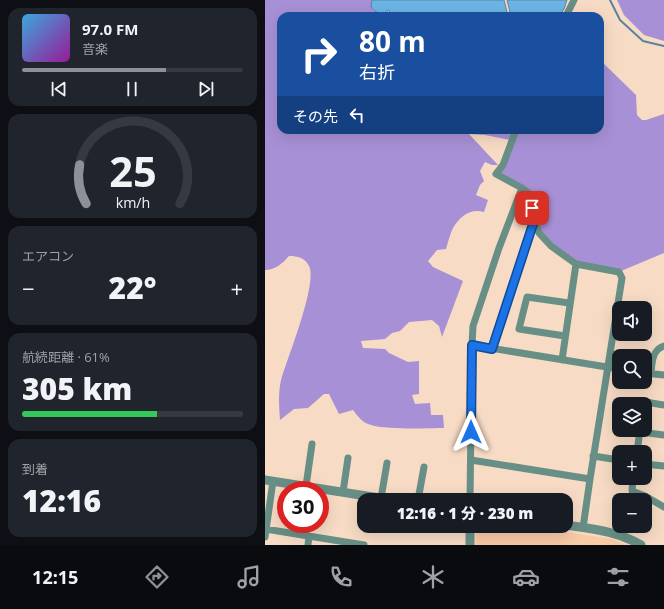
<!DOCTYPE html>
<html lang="ja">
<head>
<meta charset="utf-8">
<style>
  :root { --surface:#171b24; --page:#20242c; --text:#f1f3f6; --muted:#9ea1a6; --line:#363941; --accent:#8c9099 }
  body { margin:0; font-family:"Open Sans","Noto Sans JP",sans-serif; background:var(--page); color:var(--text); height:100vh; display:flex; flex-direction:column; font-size:15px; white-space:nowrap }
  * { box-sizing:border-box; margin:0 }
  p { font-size:13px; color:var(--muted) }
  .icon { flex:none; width:22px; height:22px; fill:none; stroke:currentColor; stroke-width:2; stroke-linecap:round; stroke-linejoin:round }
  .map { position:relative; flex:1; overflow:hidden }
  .drawer { display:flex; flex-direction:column; gap:8px; padding:8px; background:#0d0f14; width:265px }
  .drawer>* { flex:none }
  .hud { position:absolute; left:12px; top:12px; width:327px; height:122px; border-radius:12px; box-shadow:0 4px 16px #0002; background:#1a4fa0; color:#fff; overflow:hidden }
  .buttons { position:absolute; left:347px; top:301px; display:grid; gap:8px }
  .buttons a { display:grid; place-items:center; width:40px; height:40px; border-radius:8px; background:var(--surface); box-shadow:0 4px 16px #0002; font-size:20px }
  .speed { position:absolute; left:12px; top:481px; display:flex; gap:8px; font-size:20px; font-weight:700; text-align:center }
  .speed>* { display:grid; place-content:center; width:52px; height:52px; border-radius:50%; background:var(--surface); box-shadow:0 4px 16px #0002; line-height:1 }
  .speed .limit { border:6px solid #d22; background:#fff; color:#111 }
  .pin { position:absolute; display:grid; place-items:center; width:34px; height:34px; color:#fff; margin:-17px; border-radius:8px; box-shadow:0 2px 6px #0006 }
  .me { position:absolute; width:44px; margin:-22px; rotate:0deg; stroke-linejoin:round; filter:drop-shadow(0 0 3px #0008) }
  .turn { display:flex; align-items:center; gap:14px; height:84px; padding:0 16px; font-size:18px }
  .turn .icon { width:52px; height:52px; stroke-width:2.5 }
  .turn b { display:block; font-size:28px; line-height:34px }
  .then { display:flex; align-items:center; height:38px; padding:0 16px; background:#0003; gap:8px; font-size:15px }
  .big { font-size:30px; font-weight:800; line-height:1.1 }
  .drawer .tile { flex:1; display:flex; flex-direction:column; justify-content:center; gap:6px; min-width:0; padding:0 14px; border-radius:12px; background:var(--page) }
  .drawer .dial { align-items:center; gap:0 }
  .dial svg { height:104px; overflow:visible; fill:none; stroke:var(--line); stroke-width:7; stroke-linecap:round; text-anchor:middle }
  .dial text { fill:var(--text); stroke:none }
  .song { display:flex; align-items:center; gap:12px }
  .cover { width:48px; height:48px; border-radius:6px; background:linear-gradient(135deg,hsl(200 70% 55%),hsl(300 70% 35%)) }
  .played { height:4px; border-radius:2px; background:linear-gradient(90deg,var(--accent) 65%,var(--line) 65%) }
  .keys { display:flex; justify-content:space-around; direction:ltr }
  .heat { display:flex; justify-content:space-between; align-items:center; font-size:22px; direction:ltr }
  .charge { height:6px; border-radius:3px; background:linear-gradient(90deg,#34c759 61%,var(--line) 0) }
  .trip { position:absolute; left:92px; top:493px; width:216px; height:40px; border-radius:12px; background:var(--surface); box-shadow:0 4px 16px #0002; font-weight:800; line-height:40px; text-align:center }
  .tabs { display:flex; height:64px; justify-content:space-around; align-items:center; background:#090b0e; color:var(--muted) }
  .tabs .icon { width:28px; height:28px }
  .tabs .active { color:var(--accent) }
  .tabs b { font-size:18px; color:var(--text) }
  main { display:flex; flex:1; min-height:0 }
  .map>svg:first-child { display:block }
  .built { fill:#f8caa6 }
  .forest { fill:#a790d5 }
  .water { fill:#6bb5e5; stroke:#5884a0 }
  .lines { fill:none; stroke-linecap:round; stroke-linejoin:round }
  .stream { stroke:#5884a0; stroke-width:2 }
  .minor { stroke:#688f86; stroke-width:7 }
  .tertiary { stroke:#688f86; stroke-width:9 }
  .route-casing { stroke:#114b97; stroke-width:10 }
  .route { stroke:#1a73e8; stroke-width:7 }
</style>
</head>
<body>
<main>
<section class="drawer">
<div class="tile">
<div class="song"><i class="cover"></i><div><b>97.0 FM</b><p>音楽</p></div></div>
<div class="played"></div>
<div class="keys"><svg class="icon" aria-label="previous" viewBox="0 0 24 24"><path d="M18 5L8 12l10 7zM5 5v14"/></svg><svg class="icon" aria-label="pause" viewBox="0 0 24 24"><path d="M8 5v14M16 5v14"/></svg><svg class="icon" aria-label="next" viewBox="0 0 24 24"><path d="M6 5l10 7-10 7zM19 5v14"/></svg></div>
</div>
<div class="tile dial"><svg viewBox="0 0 100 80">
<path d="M14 69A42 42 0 1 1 86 69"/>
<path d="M14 69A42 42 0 0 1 9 39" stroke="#8c9099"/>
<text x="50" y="56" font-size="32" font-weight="700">25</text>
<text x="50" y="72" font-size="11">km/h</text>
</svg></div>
<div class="tile"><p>エアコン</p>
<div class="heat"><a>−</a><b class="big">22°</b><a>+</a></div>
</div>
<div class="tile"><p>航続距離 · 61%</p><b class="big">305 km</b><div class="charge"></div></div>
<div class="tile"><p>到着</p><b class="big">12:16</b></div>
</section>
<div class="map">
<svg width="399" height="545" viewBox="0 0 399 545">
  <rect width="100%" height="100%" fill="#f7dbc5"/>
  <path class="built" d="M211,526H261L347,539L360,545H211Z"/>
  <path class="forest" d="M0,0H107L106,3L108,10L112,12L116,16H16V130H248L245,140L220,135L204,134L233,165H227L220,162L215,171L219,181L215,185L211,195L223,200L219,212C206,208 195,216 188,228C185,234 183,242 181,249L172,250L163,261L168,267L198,281L177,337L174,326L167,320L144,322L135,331L127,333L120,339L96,341L98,348L120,349L124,353L143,362L154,361V394L147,395L150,404L165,403L166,415H178L179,428C162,428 112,431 99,422C95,419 91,414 88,410L74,414L64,394H59L43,408L29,409L15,420C14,406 13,394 16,380C22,359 53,283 44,266C40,258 33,256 24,256C18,263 10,270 0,270Z
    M352,0H399V41L379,35L359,15Z
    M335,60L371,95L372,115L377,120H381L399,114V253L356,271L312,262L278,236L271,217L275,203C268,188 249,181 235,173L253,130H335Z"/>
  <path class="water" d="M107,0H239L243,16H126L124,10L122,11L123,16H116C113,12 109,11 106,7Z
    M242,0H302L299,9L294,16H246Z"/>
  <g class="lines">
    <path class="stream" d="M345,0L355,20L378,41L399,46"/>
    <path class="minor" d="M301,16L309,0
      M251,130L238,165L231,174L257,188L266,195L269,221L274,233L286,246L311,264L354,272L357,278L325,479L318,528
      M300,336L254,329L262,297L304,303
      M207,345L354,369
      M227,349L269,221
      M297,360L311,264
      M380,373L399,375
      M386,373C387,362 387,350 399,346
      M379,404L380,402L399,405
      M375,432L399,435
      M372,452L375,430
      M328,456L354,460
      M206,460L325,479
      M380,464L399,466
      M368,478L367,491L380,496L399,507
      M41,486L47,444
      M78,492L83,458
      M116,498L122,463
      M153,500L159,467
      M205,500L207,345L208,326L234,248L257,188
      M0,529L99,545
      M0,537L8,481
      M43,545L44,536"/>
    <path class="tertiary" d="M0,480L127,500
      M301,525C327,529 352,531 376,545
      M205,526V545"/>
  </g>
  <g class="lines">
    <defs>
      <path id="route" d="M206,432L207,345L227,349L269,221L267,208"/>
    </defs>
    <use href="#route" class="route-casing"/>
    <use href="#route" class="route"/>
  </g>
</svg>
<div class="buttons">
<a><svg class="icon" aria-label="sound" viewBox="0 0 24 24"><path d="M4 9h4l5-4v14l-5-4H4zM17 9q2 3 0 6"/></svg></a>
<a><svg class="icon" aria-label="search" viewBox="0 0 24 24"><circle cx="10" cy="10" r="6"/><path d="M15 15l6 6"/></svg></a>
<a><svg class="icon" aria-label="layers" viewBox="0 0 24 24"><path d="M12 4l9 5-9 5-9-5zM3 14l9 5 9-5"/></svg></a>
<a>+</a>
<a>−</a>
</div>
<div class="speed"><div class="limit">30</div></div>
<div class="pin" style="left:267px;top:208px;background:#d93025"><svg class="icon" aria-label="arrive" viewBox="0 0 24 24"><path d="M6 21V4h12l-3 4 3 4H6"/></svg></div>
<svg class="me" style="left:206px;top:432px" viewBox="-20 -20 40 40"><path d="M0-17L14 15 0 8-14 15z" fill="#1a73e8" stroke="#fff" stroke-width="4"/></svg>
<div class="trip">12:16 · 1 分 · 230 m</div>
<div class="hud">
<div class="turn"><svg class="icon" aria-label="right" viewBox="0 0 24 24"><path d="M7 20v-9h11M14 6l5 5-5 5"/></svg><div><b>80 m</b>右折</div></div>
<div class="then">その先<svg class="icon" aria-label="left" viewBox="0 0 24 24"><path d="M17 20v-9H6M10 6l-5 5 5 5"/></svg></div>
</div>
</div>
</main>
<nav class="tabs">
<b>12:15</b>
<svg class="icon active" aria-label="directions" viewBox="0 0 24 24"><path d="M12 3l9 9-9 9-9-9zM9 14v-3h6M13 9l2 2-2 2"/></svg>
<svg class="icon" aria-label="music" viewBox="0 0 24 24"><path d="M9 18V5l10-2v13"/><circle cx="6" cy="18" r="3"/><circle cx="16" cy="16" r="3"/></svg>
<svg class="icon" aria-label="phone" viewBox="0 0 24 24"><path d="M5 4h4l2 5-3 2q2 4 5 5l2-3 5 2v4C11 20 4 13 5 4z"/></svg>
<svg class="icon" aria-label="climate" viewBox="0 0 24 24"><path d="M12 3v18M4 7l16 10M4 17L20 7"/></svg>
<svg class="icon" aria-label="car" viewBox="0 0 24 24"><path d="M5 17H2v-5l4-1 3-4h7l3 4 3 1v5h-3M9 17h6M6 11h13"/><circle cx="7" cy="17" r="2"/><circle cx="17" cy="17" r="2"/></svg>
<svg class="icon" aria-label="filters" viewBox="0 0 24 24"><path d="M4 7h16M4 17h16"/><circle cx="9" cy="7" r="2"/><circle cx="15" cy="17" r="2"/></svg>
</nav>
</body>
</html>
